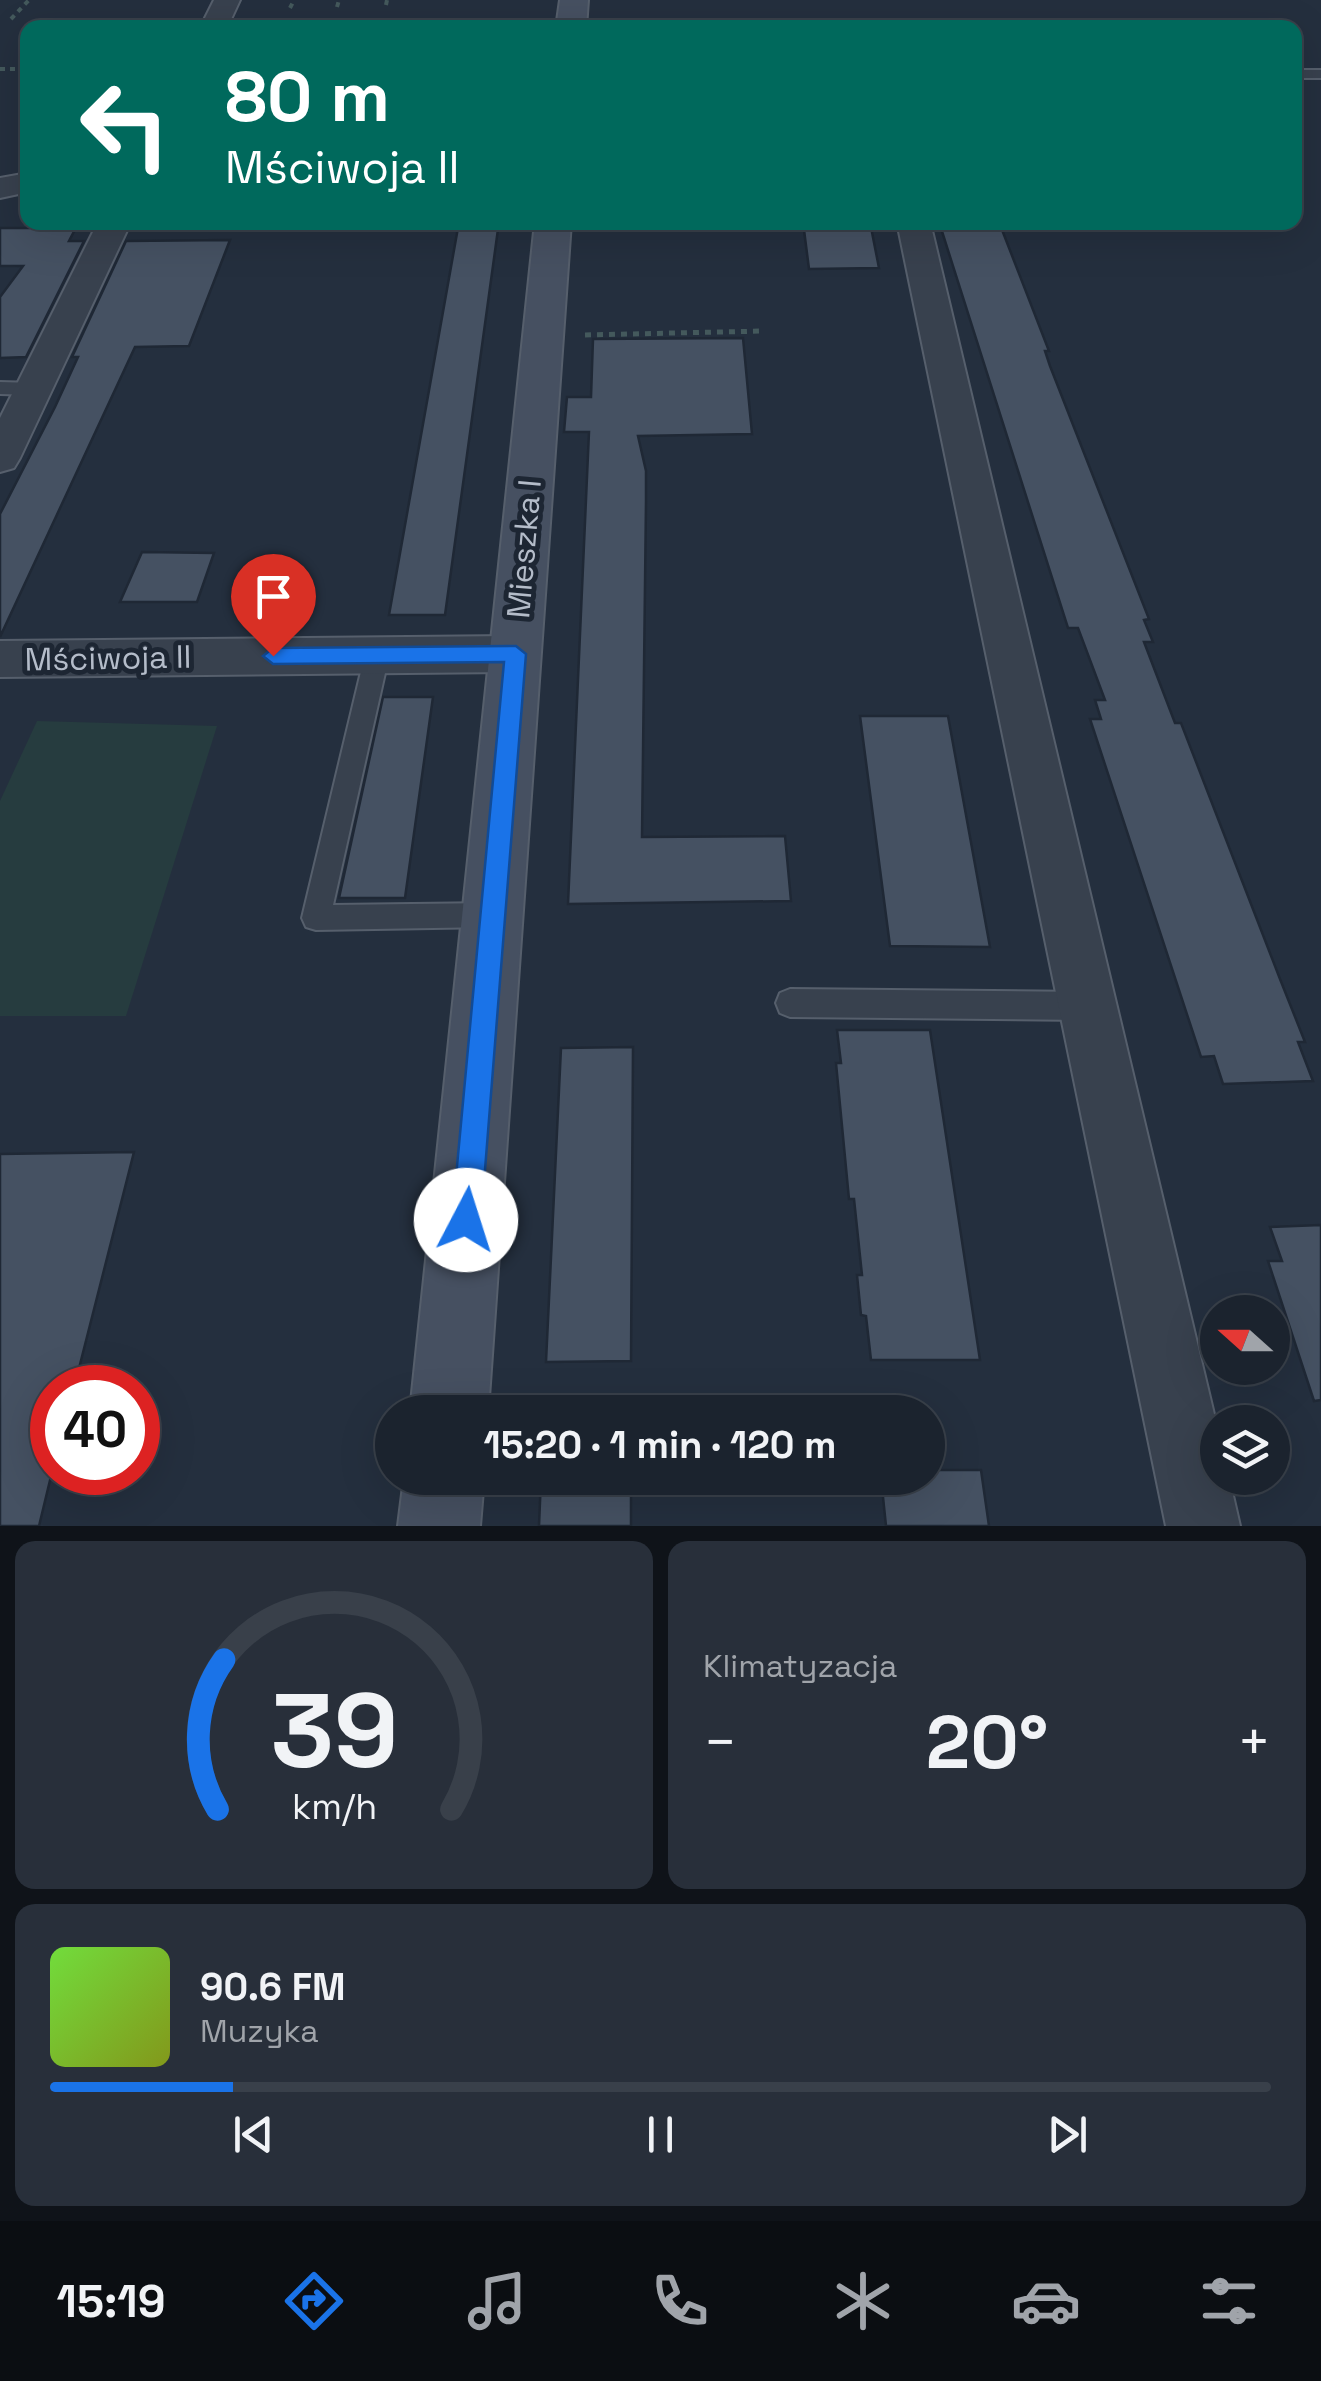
<!DOCTYPE html>
<html lang="pl">
<head>
<meta charset="utf-8">
<style>
  :root { --surface:#1b232e; --page:#282f3a; --text:#f1f3f6; --muted:#a0a4aa; --line:#39404a; --accent:#1a73e8 }
  body { margin:0; font-family:"Space Grotesk",sans-serif; background:var(--page); color:var(--text); height:100vh; display:flex; flex-direction:column; font-size:38px; white-space:nowrap }
  * { box-sizing:border-box; margin:0 }
  p { font-size:32px; color:var(--muted) }
  .icon { flex:none; width:55px; height:55px; fill:none; stroke:currentColor; stroke-width:2; stroke-linecap:round; stroke-linejoin:round }
  .map { position:relative; height:1526px; overflow:hidden }
  .details { display:flex; flex-direction:column; gap:15px; padding:15px; background:#0f1319; flex:1 }
  .details>* { flex:none }
  .hud { position:absolute; left:20px; top:20px; width:1282px; height:210px; border-radius:20px; box-shadow:0 10px 40px #0002,0 0 0 2px var(--line); background:#00695c; color:#fff; overflow:hidden }
  .needle { width:65px; rotate:291deg }
  .tools { position:absolute; left:1200px; top:1295px; display:grid; gap:20px }
  .tools a { display:grid; place-items:center; width:90px; height:90px; border-radius:50%; background:var(--surface); box-shadow:0 10px 40px #0002,0 0 0 2px var(--line); font-size:50px }
  .speed { position:absolute; left:30px; top:1365px; display:flex; gap:20px; font-size:50px; font-weight:700; text-align:center }
  .speed>* { display:grid; place-content:center; width:130px; height:130px; border-radius:50%; background:var(--surface); box-shadow:0 10px 40px #0002,0 0 0 2px var(--line); line-height:1 }
  .speed .limit { border:15px solid #d22; background:#fff; color:#111 }
  .pin { position:absolute; display:grid; place-items:center; width:85px; height:85px; color:#fff; margin:-102px -42px; border-radius:50% 50% 50% 0; rotate:-45deg; box-shadow:0 0 10px #0007 }
  .pin .icon { rotate:45deg }
  .me { position:absolute; width:110px; margin:-55px; rotate:5deg; stroke-linejoin:round; filter:drop-shadow(0 0 8px #0008) }
  .turn { display:flex; align-items:center; gap:35px; height:210px; padding:0 40px; font-size:45px }
  .turn .icon { width:130px; height:130px; stroke-width:2.5 }
  .turn b { display:block; font-size:70px; line-height:85px }
  .big { font-size:75px; font-weight:600; line-height:1.1 }
  .details .tile { flex:1; display:flex; flex-direction:column; justify-content:center; gap:15px; min-width:0; padding:0 35px; border-radius:20px; background:var(--page) }
  .details .dial { align-items:center; gap:0 }
  .dial svg { height:260px; overflow:visible; fill:none; stroke:var(--line); stroke-width:7; stroke-linecap:round; text-anchor:middle }
  .dial text { fill:var(--text); stroke:none }
  .song { display:flex; align-items:center; gap:30px }
  .cover { width:120px; height:120px; border-radius:15px; background:linear-gradient(135deg,hsl(100 70% 55%),hsl(70 70% 35%)) }
  .played { height:10px; border-radius:5px; background:linear-gradient(90deg,var(--accent) 15%,var(--line) 15%) }
  .keys { display:flex; justify-content:space-around; direction:ltr }
  .heat { display:flex; justify-content:space-between; align-items:center; font-size:55px; direction:ltr }
  .details .tiles { flex:1; display:grid; gap:15px; grid-template-columns:1fr 1fr }
  .tile:last-child { grid-column:span 2 }
  .trip { position:absolute; left:375px; top:1395px; width:570px; height:100px; border-radius:50px; background:var(--surface); box-shadow:0 10px 40px #0002,0 0 0 2px var(--line); font-weight:600; line-height:100px; text-align:center }
  .tabs { display:flex; height:160px; justify-content:space-around; align-items:center; background:#0b0e12; color:var(--muted) }
  .tabs .icon { width:70px; height:70px }
  .tabs .selected { color:var(--accent) }
  .tabs b { font-size:45px; color:var(--text) }
  .map>svg:first-child { display:block }
  .green { fill:#263c3f }
  .building { fill:#455162; stroke:#1f2835; stroke-width:2.5 }
  .lines { fill:none; stroke-linecap:round; stroke-linejoin:round }
  .lane-casing { stroke:#565f6c; stroke-width:4 }
  .street-casing { stroke:#565f6c; stroke-width:4 }
  .secondary-casing { stroke:#565f6c; stroke-width:4 }
  .path-far1 { stroke:#44595c; stroke-width:4; stroke-dasharray:5 5; stroke-linecap:butt }
  .path { stroke:#44595c; stroke-width:5; stroke-dasharray:6 6; stroke-linecap:butt }
  .lane { fill:#38414e; fill-rule:evenodd }
  .street { fill:#38414e; fill-rule:evenodd }
  .secondary { fill:#465061; fill-rule:evenodd }
  .route { fill:#1a73e8; stroke:#114b97; stroke-width:2.5 }
  .labels { text-anchor:middle; dominant-baseline:central; stroke-width:10; stroke-linejoin:round; paint-order:stroke }
  .street-label { font-size:32px; fill:#b4bcc9; stroke:#1d2633 }
</style>
</head>
<body>
<div class="map">
<svg width="1321" height="1526" viewBox="0 0 1321 1526">
  <rect width="100%" height="100%" fill="#242f3e"/>
  <path class="green" d="M37,721L217,726L126,1016H0V801Z"/>
  <path class="building" d="M32,222H79L69,241H84L26,357L0,358V297L23,266H0V228H29Z
    M459,222H499L445,615H389Z
    M803,222H870L879,268L809,269Z
    M939,222H999L1049,351H1045L1050,366L1149,619L1144,620L1153,642H1144L1175,723H1181L1280,979L1305,1042H1298L1313,1081L1223,1084L1214,1056L1201,1057L1090,719H1101L1095,700H1105L1078,628H1068Z
    M230,240L189,346L135,347L0,637V514L55,407L78,357H72L126,241Z
    M743,338L752,434L638,436L646,471V501L642,837L785,836L791,901L568,904L589,432H564L567,397H591L593,339Z
    M142,552L214,553L197,602H120Z
    M383,697H433L405,898H339Z
    M860,716H948L990,947L890,946Z
    M837,1030H930L980,1360H871L866,1316L861,1315L857,1275H862L854,1199H849L836,1063H841Z
    M633,1047L631,1361L546,1362L561,1048Z
    M134,1152L74,1388H52V1472L39,1526H0V1154Z
    M1321,1225V1400L1314,1401L1268,1261H1282L1270,1227Z
    M928,1470H981L989,1526H886L881,1478H928Z
    M541,1478H631V1526H539Z"/>
  <g class="lines">
    <defs>
      <path id="lane" d="M1295,70H1321V78H1295Z
        M0,382L34,383L44,389L34,395L0,394Z
        M377,646L389,655L333,905L492,903L502,906L506,915L502,924L492,927L316,930L306,927L302,918L365,655Z
        M790,989L1087,992L1097,996L1101,1006L1097,1016L1087,1020L790,1017L780,1013L776,1003L780,993Z"/>
      <path id="street" d="M214,0H240L227,28H200Z
        M28,173V192L0,198V178Z
        M98,222H131L20,458L14,468L0,472V418Z
        M897,222H930L1218,1431V1478H1229L1240,1526H1166Z
        M516,636L532,641L539,654L532,667L516,672L0,677V641Z"/>
      <path id="secondary" d="M560,0H588L586,28H556Z
        M535,222H571L488,1412H410Z
        M404,1478H484L480,1526H398Z"/>
    </defs>
    <use href="#lane" class="lane-casing"/>
    <use href="#street" class="street-casing"/>
    <use href="#secondary" class="secondary-casing"/>
    <path class="path-far1" d="M386,5L387,0
      M337,7L339,0
      M290,8L294,0
      M11,19L29,0
      M0,69H28"/>
    <path class="path" d="M585,335L764,331"/>
    <use href="#lane" class="lane"/>
    <use href="#street" class="street"/>
    <use href="#secondary" class="secondary"/>
  </g>
  <path class="route" d="M516,646L526,654L481,1220L477,1230L466,1234L456,1230L452,1220L504,662L273,664L263,656L273,648Z"/>
  <g class="labels">
    <g class="street-label">
      <text transform="translate(524 549) rotate(-85)">Mieszka I</text>
      <text transform="translate(108 658) rotate(-1)">Mściwoja II</text>
    </g>
  </g>
</svg>
<div class="tools">
<a><svg class="needle" viewBox="-14 -14 28 28"><path d="M0-13l5 13h-10z" fill="#e53935"/><path d="M0 13l5-13h-10z" fill="#a0a4aa"/></svg></a>
<a><svg class="icon" aria-label="layers" viewBox="0 0 24 24"><path d="M12 4l9 5-9 5-9-5zM3 14l9 5 9-5"/></svg></a>
</div>
<div class="speed"><div class="limit">40</div></div>
<div class="pin" style="left:273px;top:656px;background:#d93025"><svg class="icon" aria-label="arrive" viewBox="0 0 24 24"><path d="M6 21V4h12l-3 4 3 4H6"/></svg></div>
<svg class="me" style="left:466px;top:1220px" viewBox="-20 -20 40 40"><circle r="19" fill="#fff"/><path d="M0-13L10 11 0 6-10 11z" fill="#1a73e8"/></svg>
<div class="trip">15:20 · 1 min · 120 m</div>
<div class="hud">
<div class="turn"><svg class="icon" aria-label="left" viewBox="0 0 24 24"><path d="M17 20v-9H6M10 6l-5 5 5 5"/></svg><div><b>80 m</b>Mściwoja II</div></div>
</div>
</div>
<section class="details">
<div class="tiles">
<div class="tile dial"><svg viewBox="0 0 100 80">
<path d="M14 69A42 42 0 1 1 86 69"/>
<path d="M14 69A42 42 0 0 1 16 23" stroke="#1a73e8"/>
<text x="50" y="56" font-size="32" font-weight="700">39</text>
<text x="50" y="72" font-size="11">km/h</text>
</svg></div>
<div class="tile"><p>Klimatyzacja</p>
<div class="heat"><a>−</a><b class="big">20°</b><a>+</a></div>
</div>
<div class="tile">
<div class="song"><i class="cover"></i><div><b>90.6 FM</b><p>Muzyka</p></div></div>
<div class="played"></div>
<div class="keys"><svg class="icon" aria-label="previous" viewBox="0 0 24 24"><path d="M18 5L8 12l10 7zM5 5v14"/></svg><svg class="icon" aria-label="pause" viewBox="0 0 24 24"><path d="M8 5v14M16 5v14"/></svg><svg class="icon" aria-label="next" viewBox="0 0 24 24"><path d="M6 5l10 7-10 7zM19 5v14"/></svg></div>
</div>
</div>
</section>
<nav class="tabs">
<b>15:19</b>
<svg class="icon selected" aria-label="directions" viewBox="0 0 24 24"><path d="M12 3l9 9-9 9-9-9zM9 14v-3h6M13 9l2 2-2 2"/></svg>
<svg class="icon" aria-label="music" viewBox="0 0 24 24"><path d="M9 18V5l10-2v13"/><circle cx="6" cy="18" r="3"/><circle cx="16" cy="16" r="3"/></svg>
<svg class="icon" aria-label="phone" viewBox="0 0 24 24"><path d="M5 4h4l2 5-3 2q2 4 5 5l2-3 5 2v4C11 20 4 13 5 4z"/></svg>
<svg class="icon" aria-label="climate" viewBox="0 0 24 24"><path d="M12 3v18M4 7l16 10M4 17L20 7"/></svg>
<svg class="icon" aria-label="car" viewBox="0 0 24 24"><path d="M5 17H2v-5l4-1 3-4h7l3 4 3 1v5h-3M9 17h6M6 11h13"/><circle cx="7" cy="17" r="2"/><circle cx="17" cy="17" r="2"/></svg>
<svg class="icon" aria-label="filters" viewBox="0 0 24 24"><path d="M4 7h16M4 17h16"/><circle cx="9" cy="7" r="2"/><circle cx="15" cy="17" r="2"/></svg>
</nav>
</body>
</html>
